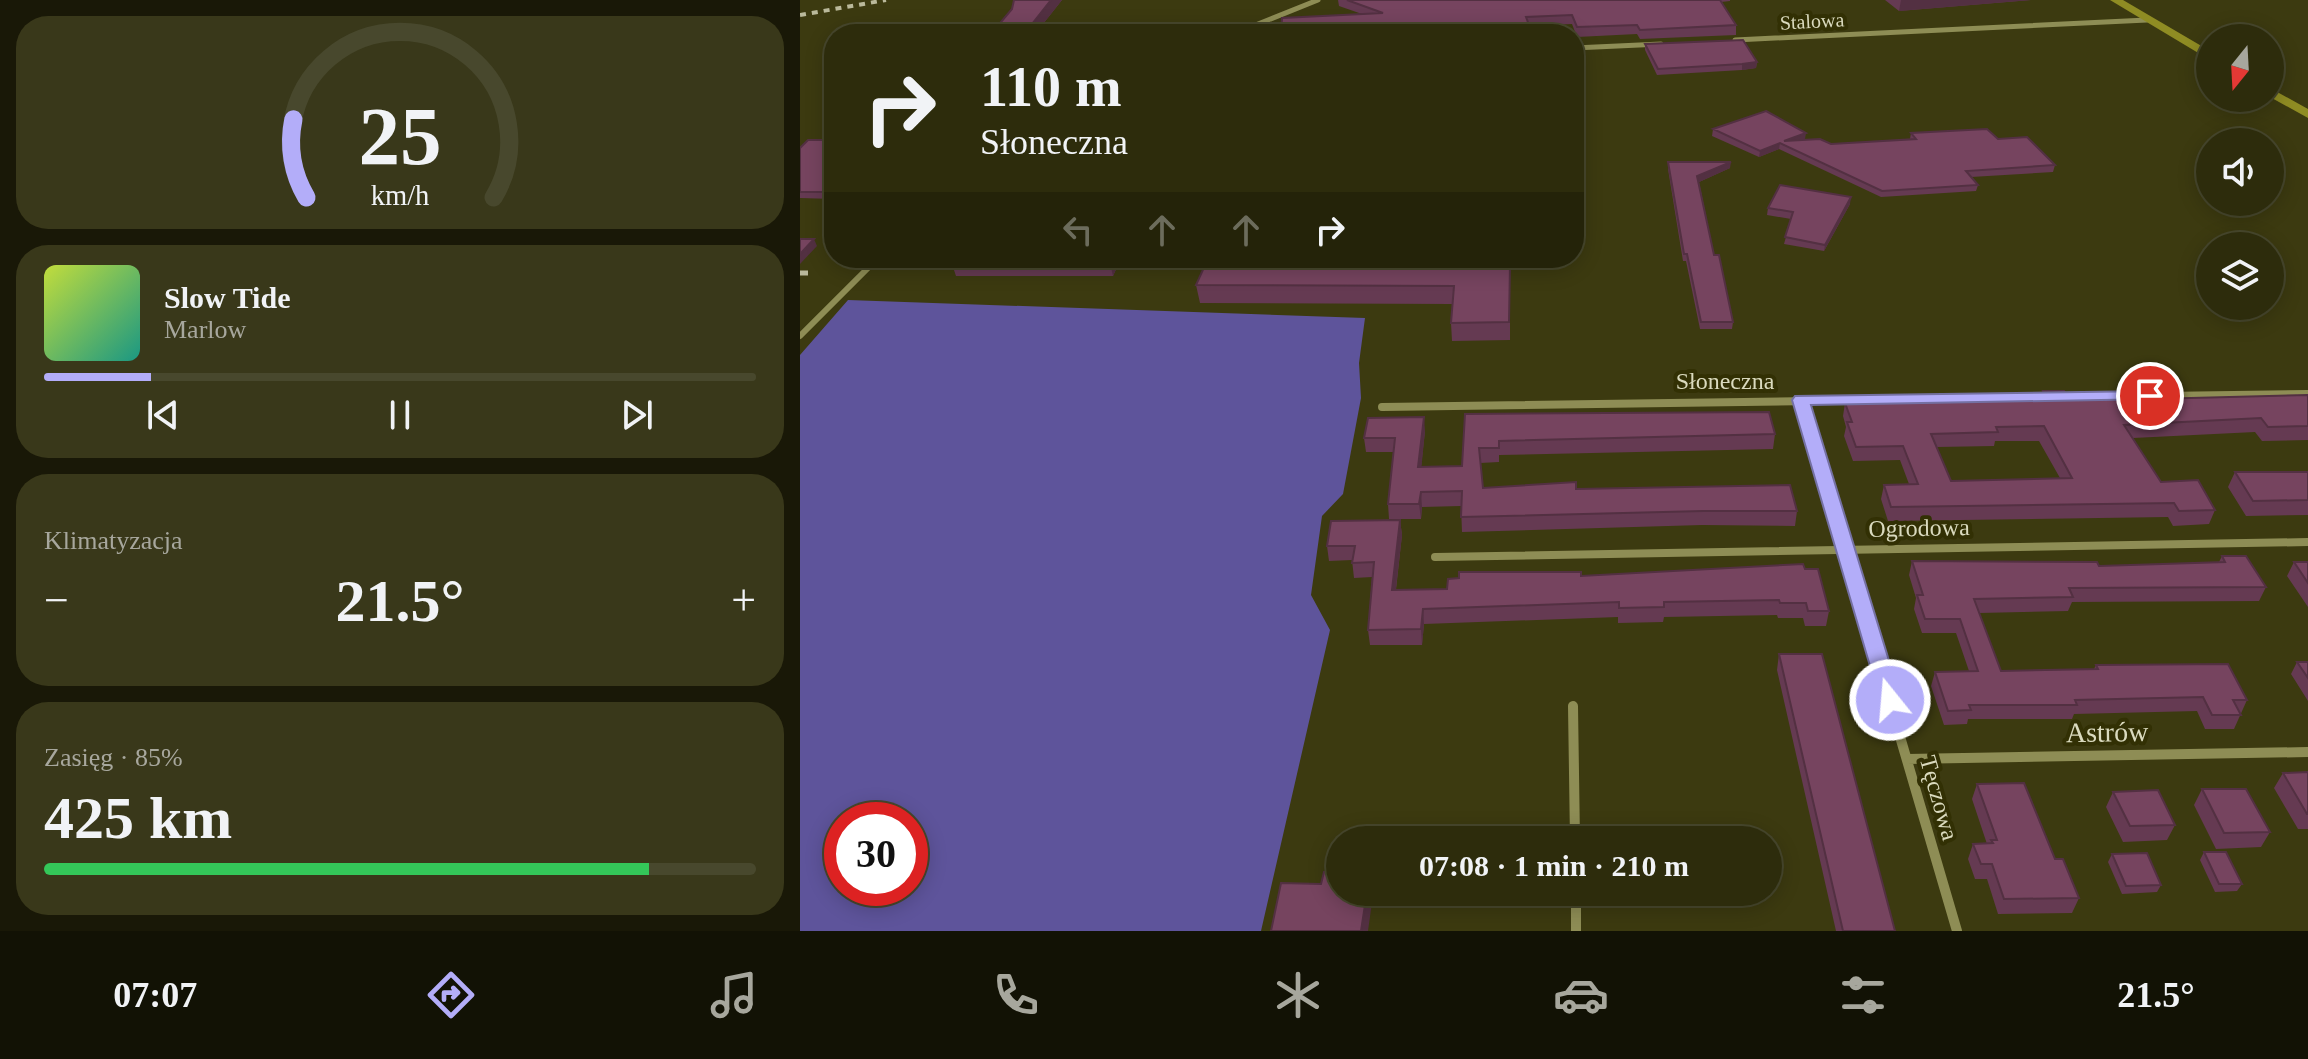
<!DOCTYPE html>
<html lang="pl">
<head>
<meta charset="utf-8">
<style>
  :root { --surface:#2d2c0c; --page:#39381a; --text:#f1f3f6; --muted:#a7a79d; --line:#48482d; --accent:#b3adf9 }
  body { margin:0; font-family:Georgia,serif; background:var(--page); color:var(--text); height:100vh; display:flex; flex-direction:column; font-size:30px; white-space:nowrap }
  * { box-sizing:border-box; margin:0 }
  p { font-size:26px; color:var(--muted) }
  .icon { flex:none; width:44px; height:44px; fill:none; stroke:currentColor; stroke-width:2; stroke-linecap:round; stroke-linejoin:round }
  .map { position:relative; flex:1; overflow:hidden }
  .panel { display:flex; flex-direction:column; gap:16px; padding:16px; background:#191807; width:800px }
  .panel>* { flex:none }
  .guide { position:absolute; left:24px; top:24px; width:760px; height:244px; border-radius:32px; box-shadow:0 4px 20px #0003,0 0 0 2px var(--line); background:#2d2c0c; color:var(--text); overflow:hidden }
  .needle { width:52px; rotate:198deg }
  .tools { position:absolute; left:1396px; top:24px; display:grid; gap:16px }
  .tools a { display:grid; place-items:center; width:88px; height:88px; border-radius:50%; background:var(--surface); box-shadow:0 4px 20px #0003,0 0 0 2px var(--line); font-size:40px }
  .speed { position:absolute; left:24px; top:802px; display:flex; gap:16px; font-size:40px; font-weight:700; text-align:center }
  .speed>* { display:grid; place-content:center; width:104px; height:104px; border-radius:50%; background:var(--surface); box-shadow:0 4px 20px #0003,0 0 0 2px var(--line); line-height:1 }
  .speed .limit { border:12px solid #d22; background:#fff; color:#111 }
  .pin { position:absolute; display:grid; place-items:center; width:68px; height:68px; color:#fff; margin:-34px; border:4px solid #fff; border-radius:50%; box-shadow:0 2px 8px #0007 }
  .me { position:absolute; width:88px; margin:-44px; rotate:343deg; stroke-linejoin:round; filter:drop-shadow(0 0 6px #0008) }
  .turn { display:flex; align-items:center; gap:28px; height:168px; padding:0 24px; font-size:36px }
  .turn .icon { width:104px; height:104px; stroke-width:2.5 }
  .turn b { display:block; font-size:56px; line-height:68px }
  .lanes { display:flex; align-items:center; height:76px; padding:0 24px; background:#0003; justify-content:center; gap:40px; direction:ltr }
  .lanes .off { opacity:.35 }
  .big { font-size:60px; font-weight:700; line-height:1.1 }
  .panel .card { flex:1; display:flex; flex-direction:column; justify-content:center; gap:12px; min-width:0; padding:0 28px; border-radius:32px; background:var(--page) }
  .panel .dial { align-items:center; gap:0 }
  .dial svg { height:208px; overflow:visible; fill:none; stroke:var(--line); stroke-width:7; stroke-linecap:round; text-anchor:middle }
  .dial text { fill:var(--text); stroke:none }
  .song { display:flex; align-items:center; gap:24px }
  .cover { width:96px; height:96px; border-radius:12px; background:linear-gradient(135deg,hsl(70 70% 55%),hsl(170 70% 35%)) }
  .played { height:8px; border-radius:4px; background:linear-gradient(90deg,var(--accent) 15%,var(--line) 15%) }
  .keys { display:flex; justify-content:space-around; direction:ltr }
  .heat { display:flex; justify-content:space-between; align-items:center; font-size:44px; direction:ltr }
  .charge { height:12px; border-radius:6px; background:linear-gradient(90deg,#34c759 85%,var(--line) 0) }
  .trip { position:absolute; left:526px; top:826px; width:456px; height:80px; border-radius:40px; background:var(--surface); box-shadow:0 4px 20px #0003,0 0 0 2px var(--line); font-weight:700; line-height:80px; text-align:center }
  .tabs { display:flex; height:128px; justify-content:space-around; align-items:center; background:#121205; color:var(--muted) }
  .tabs .icon { width:56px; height:56px }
  .tabs .selected { color:var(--accent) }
  .tabs b { font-size:36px; color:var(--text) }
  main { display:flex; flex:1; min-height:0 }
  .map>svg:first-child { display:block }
  .green { fill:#5e549b; fill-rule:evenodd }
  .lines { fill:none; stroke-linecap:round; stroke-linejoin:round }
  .minor-far3 { stroke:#8e8d55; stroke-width:5 }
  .minor-far2 { stroke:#8e8d55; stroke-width:6 }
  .minor-far1 { stroke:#8e8d55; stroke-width:8 }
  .minor { stroke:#8e8d55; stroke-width:10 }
  .primary { fill:#8f8c23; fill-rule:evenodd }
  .rail-far1 { stroke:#bab99b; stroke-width:4; stroke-dasharray:6 6; stroke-linecap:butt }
  .rail { stroke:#bab99b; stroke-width:5; stroke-dasharray:8 8; stroke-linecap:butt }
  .wall { fill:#653a52; fill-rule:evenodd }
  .shaded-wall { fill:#533042 }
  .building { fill:#76445f; stroke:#533042; stroke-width:2; fill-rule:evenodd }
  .route { fill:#b3adf9; stroke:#7470a2; stroke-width:2 }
  .labels { text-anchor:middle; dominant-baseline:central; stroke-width:8; stroke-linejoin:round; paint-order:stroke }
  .far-street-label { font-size:20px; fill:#dadabe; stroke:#323004 }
  .street-label { font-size:24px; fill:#dadabe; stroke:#323004 }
  .near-street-label { font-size:28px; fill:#dadabe; stroke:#323004 }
</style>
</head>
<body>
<main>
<section class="panel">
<div class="card dial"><svg viewBox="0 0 100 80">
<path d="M14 69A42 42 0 1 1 86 69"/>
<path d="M14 69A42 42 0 0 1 9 39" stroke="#b3adf9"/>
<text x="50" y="56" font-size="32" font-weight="700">25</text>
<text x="50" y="72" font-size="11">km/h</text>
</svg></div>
<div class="card">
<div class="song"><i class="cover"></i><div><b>Slow Tide</b><p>Marlow</p></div></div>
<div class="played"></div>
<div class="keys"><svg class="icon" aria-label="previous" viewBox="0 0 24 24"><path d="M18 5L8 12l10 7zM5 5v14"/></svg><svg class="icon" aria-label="pause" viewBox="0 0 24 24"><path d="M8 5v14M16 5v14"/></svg><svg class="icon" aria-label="next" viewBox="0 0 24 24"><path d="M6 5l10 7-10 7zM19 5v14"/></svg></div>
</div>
<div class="card"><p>Klimatyzacja</p>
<div class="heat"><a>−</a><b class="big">21.5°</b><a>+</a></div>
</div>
<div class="card"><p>Zasięg · 85%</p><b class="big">425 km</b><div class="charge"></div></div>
</section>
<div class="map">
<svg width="1508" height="931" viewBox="0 0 1508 931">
  <rect width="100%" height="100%" fill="#3c3a10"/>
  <path class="green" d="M48,300L565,318L559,363L561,398L543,494L522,516L511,595L530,630L461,931H0V355ZM42,820H110V888H42Z"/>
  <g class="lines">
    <path class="minor-far3" d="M433,34L518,0
      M935,40L1347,20
      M774,48L861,44"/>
    <path class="minor-far2" d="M0,336L78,258"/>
    <path class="minor-far1" d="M1001,400L1062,609
      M582,407L1508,394
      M635,557L1508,542"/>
    <path class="minor" d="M1062,607L1157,931
      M773,706L775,840
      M1107,759L1508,752
      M776,892V931"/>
    <path class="primary" d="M1310,0H1323L1410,51V60Z
      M1470,88L1508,109V118L1470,97Z"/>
    <path class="rail-far1" d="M0,15L86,0"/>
    <path class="rail" d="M0,273H10"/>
  </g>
  <path class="wall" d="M214,0H262L235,34H196L195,29L212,9Z
    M538,0H930V1L921,2L936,25V35L840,39L837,34L777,37L772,24L729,26V34H481L562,14L539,6Z
    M1085,0H1231L1099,11Z
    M845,44L957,62L956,68L942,70L857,75L845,50Z
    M774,69L784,111V122H774Z
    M913,129L1005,139L1002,140L1031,144L1110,139L1111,133L1198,139L1255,165L1253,172L1171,177L1178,185L1176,191L1081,197L979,149L959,157L912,136Z
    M34,140V199L0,198V148Z
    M868,162L930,168L899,182L914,255L933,322L932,329H900L886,261H883L868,169Z
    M1050,204L1024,251L984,244L991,219L967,215L968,208Z
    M150,258H353H334L331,265H318L313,276H156Z
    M549,258H647V265H710V340L652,341L651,323L653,304L400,303L396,285L548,262Z
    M1243,391L1269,399H1352L1508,395V440L1462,441L1455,432L1333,438L1361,482L1415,510L1409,524L1373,526L1368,517L1088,521L1081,499L1084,485L1109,484L1100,460L1053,461L1044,436L1046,427L1043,416L1045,403L1241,399ZM1195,441H1239L1260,478L1151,481L1137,447L1194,446Z
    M665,414L975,434L973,449L699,455V462L680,463L683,488L776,489L997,511L995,526L902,525L662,532L661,506L622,507L621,519H589L588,504L594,452H566L564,438L625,431L621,467L662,466Z
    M1435,472H1508V515L1446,516L1428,487Z
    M600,520L602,535L596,590L647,589L781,576L1005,569L1029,611L1026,626H1005L1003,618H978L977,615L864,617L863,622L818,623V617L624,624L622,645H570L568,630L572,577L554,578L552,560L529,561L527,546Z
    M1422,556L1466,587L1459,601L1272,602L1268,611L1179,613L1201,671L1294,669L1296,665L1447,700L1434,729H1405L1397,711L1274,714L1272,719H1168L1167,724L1144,725L1131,686L1135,672L1169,671L1156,633H1122L1114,609L1116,598L1109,575L1112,561L1299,566L1419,562Z
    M1494,562H1508V607L1487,576Z
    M979,654L1095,931H1036L977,670Z
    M1497,662H1508V701L1491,674Z
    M1508,772V829H1498L1474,788L1483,773Z
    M1177,784L1255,859L1279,898L1272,913L1198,914L1187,879H1175L1168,859L1173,844H1187L1172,799Z
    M1402,789L1470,832L1461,847L1416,849L1394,805Z
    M1313,792L1375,825L1367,840L1323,842L1306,807Z
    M1404,852L1442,884L1437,891L1415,892L1400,860Z
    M1312,854L1361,885L1357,892L1322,894L1308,862Z"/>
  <path class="shaded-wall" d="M251,0H262L235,34H229L228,29Z
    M1101,0H1231L1099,11Z
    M957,62L956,68L942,70V64Z
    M1006,133L1005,139L987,146L984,141Z
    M980,143L979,149L959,157L960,151Z
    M931,162L930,168L897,183V176Z
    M1051,197L1050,204L1024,251L1025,245Z
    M14,239L17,246L0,264V254Z
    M309,258H316L318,265L313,276Z
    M329,258H334L331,265Z
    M624,417L625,431L620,482L618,467Z
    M621,492L622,507L621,519L619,504Z
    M600,520L602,535L594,605L592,590Z
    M623,609L624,624L622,645L621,629Z
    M567,892H572L573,895L568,931H561Z"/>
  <path class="building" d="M214,0H251L228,29H195L212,9Z
    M547,0H920L936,25L840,30L837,25L777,27L772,15L726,17L729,25L702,26L703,31L634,34H481L482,18L583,13Z
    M943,40L957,62L942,64L858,69L845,44Z
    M774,69H782L784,111H774Z
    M966,111L1006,133L984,141L1020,139L1031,144L1116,139L1111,133L1187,129L1198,139L1227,137L1255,165L1166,171L1178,185L1082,191L980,143L960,151L913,129Z
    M8,140H34V192H0V148Z
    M868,162H931L897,176L914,255H919L933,322H901L887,254H884Z
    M980,185L1051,197L1025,245L985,237L993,212L968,208Z
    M0,239H14L0,254Z
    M150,258H267L150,259Z
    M549,258H644V265H710L709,322L651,323L654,286L396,285L406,263L548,262Z
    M1243,391H1264L1269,399H1352L1508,395V426L1468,427L1461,418L1324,425L1361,482L1398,480L1415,510L1379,511L1374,503L1091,507L1084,485L1118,484L1103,446L1056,447L1047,422H1052L1045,403L1247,399ZM1244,426L1272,478L1151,481L1131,434L1198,432L1196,427Z
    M969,412L975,434L699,441V448H679L683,488L776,482V489L990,485L997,511H903L661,517L662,491L621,492L619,504H588L595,438H564L568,418L624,417L618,467L662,466L665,414Z
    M1435,472H1508V500L1453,501Z
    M600,520L592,590L647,589L648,579L659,578V572H781V576L1003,564L1005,569H1018L1029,611H1008L1006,603H980L979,600L864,602V607L819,608V602L623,609L621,629L568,630L574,562L552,563L555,546H527L531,521Z
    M1422,556H1446L1466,587L1269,588L1273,597L1174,599L1201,671L1298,669L1296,665L1428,664L1447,700H1433L1441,715H1412L1403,697L1275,700L1277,705H1169L1171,710L1148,711L1135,672L1178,671L1160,619H1125L1117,595H1123L1112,561L1297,562L1299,566L1425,562Z
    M1494,562H1508V583Z
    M979,654H1022L1095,931H1043Z
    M1497,662H1508V678Z
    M1508,772V814H1507L1483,773Z
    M1224,783L1255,859H1263L1279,898L1204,899L1192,864H1181L1173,844L1193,843L1191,840H1197L1177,784Z
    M1402,789H1446L1470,832L1424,833Z
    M1358,790L1375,825L1330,826L1313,792Z
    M1404,852H1426L1442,884H1419Z
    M1347,853L1361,885L1326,886L1312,854Z
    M524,872H540V892H567L561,931H471L481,883L521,884Z"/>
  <path class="route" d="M1350,391L1358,396L1356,399L1011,405L1101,700L1098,707H1082L992,400L995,396Z"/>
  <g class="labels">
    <g class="far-street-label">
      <text transform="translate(1012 21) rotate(-3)">Stalowa</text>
    </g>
    <g class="street-label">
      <text x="925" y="381">Słoneczna</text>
      <text transform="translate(1119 528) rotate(-1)">Ogrodowa</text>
      <text transform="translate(1139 798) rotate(74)">Tęczowa</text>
    </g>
    <g class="near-street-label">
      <text transform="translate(1307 732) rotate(-1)">Astrów</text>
    </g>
  </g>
</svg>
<div class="tools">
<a><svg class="needle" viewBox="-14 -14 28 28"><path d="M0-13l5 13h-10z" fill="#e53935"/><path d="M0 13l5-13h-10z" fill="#a7a79d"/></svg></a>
<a><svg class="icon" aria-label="sound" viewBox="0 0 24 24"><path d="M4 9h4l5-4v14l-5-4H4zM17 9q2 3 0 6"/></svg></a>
<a><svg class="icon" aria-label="layers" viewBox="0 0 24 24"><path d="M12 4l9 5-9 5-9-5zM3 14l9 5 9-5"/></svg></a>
</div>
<div class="speed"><div class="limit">30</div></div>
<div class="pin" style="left:1350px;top:396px;background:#d93025"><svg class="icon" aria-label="arrive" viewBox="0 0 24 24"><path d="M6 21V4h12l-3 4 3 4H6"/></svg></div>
<svg class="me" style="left:1090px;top:700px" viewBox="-20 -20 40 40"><circle r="17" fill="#b3adf9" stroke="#fff" stroke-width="3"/><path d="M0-11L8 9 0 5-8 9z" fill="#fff"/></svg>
<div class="trip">07:08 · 1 min · 210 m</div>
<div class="guide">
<div class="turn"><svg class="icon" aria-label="right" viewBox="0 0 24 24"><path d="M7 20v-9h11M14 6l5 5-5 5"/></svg><div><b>110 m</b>Słoneczna</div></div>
<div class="lanes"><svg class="icon off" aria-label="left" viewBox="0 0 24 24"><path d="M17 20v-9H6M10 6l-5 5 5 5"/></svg><svg class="icon off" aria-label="ahead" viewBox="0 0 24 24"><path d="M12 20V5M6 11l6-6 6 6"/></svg><svg class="icon off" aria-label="ahead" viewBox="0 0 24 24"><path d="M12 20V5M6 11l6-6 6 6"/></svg><svg class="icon" aria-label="right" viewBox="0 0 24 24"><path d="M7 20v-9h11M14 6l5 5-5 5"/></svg></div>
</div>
</div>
</main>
<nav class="tabs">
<b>07:07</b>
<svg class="icon selected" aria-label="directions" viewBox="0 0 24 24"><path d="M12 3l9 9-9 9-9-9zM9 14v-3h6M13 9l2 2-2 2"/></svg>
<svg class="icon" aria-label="music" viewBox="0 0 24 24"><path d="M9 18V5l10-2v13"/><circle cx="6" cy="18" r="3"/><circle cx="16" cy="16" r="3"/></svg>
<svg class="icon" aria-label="phone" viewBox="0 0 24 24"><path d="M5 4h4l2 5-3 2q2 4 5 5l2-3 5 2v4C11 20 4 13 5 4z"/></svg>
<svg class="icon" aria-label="climate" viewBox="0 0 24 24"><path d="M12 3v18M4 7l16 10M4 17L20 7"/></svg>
<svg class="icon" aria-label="car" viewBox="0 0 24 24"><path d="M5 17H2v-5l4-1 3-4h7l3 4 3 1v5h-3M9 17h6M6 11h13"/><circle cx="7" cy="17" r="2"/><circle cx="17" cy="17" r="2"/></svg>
<svg class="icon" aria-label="filters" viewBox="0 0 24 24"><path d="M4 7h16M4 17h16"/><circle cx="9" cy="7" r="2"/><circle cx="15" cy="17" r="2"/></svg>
<b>21.5°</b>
</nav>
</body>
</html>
